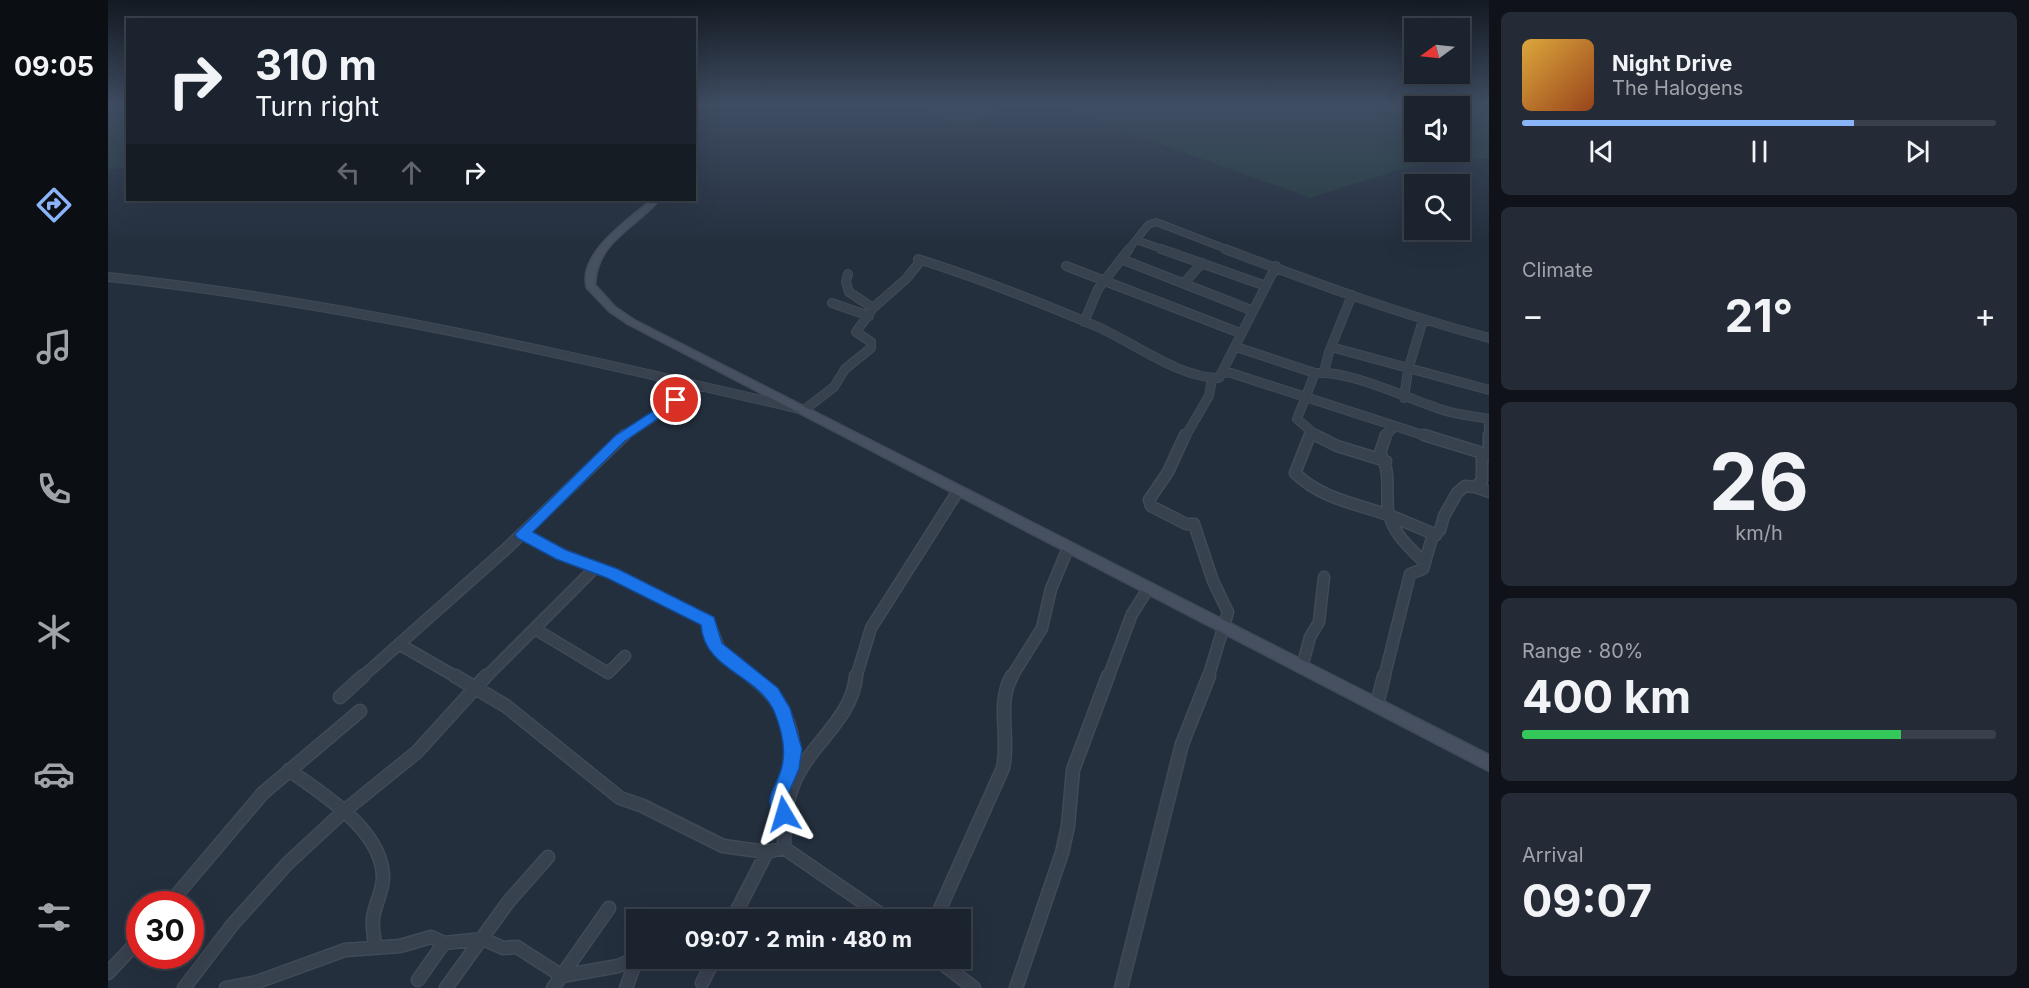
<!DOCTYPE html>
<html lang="en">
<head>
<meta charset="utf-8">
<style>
  :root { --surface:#1b232e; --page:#242b36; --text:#f1f3f6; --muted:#a0a4aa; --line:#39404a; --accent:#8ab4f8 }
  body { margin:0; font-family:Inter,sans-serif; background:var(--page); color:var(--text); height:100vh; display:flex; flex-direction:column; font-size:22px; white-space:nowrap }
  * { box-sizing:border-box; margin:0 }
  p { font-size:20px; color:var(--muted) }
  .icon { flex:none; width:33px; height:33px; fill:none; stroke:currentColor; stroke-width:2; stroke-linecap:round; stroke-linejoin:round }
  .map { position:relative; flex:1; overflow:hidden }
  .details { display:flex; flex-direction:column; gap:12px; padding:12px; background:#0f1319; width:540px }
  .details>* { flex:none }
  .banner { position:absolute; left:18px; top:18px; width:570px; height:183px; border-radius:0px; box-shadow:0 6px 24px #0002,0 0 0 2px var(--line); background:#1b232e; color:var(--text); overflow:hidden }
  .needle { width:39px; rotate:255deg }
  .controls { position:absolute; left:1296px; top:18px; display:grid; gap:12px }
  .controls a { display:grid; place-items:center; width:66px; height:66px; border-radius:0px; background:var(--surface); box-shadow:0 6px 24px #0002,0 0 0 2px var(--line); font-size:30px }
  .speed { position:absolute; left:18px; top:891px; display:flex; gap:12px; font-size:30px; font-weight:700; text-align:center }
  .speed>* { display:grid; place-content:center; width:78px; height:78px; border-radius:50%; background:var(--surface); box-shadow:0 6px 24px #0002,0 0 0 2px var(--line); line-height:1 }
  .speed .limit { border:9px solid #d22; background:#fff; color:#111 }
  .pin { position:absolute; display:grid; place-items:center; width:51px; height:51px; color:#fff; margin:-26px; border:3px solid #fff; border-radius:50%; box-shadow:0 2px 6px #0007 }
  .me { position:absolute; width:66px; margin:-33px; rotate:353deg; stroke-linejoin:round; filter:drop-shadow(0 0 4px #0008) }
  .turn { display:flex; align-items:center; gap:21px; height:126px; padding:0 30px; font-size:27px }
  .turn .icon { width:78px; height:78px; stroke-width:2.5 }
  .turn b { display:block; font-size:42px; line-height:51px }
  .lanes { display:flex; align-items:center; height:57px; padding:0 30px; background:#0003; justify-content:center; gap:30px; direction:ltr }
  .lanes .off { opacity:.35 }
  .big { font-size:45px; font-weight:700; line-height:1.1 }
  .details .card { flex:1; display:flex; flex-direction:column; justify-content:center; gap:9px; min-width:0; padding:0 21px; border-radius:9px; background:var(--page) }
  .details .dial { align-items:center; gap:0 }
  .dial b { font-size:78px; line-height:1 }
  .song { display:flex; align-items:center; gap:18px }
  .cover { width:72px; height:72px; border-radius:9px; background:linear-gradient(135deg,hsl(40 70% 55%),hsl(20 70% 35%)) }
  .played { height:6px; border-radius:3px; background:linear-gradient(90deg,var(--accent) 70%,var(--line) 70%) }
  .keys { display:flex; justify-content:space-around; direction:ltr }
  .heat { display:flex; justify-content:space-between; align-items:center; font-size:33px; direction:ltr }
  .charge { height:9px; border-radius:4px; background:linear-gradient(90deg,#34c759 80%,var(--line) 0) }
  .trip { position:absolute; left:518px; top:909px; width:345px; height:60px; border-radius:0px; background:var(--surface); box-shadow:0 6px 24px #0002,0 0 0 2px var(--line); font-weight:700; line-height:60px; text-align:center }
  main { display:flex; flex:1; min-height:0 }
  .dock { display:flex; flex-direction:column; width:108px; justify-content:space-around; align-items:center; background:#0b0e12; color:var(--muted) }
  .dock .icon { width:42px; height:42px }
  .dock .current { color:var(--accent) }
  .dock b { font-size:27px; color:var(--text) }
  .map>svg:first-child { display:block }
  .green { fill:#263c3f; fill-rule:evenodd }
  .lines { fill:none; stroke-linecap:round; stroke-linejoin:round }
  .street-far3-casing { stroke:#414a57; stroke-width:8 }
  .street-far2-casing { stroke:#414a57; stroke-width:10 }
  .street-far1-casing { stroke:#414a57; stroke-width:13 }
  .street-casing { stroke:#414a57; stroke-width:15 }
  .secondary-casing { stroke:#414a57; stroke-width:3 }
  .street-far3 { stroke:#38414e; stroke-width:6 }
  .street-far2 { stroke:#38414e; stroke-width:8 }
  .street-far1 { stroke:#38414e; stroke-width:10 }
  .street { stroke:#38414e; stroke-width:12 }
  .secondary { fill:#465061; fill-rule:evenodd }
  .route { fill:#1a73e8; stroke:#114b97; stroke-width:1.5 }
</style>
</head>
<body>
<main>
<nav class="dock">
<b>09:05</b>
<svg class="icon current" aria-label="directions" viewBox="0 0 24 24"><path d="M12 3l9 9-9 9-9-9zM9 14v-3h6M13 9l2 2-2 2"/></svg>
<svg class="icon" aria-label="music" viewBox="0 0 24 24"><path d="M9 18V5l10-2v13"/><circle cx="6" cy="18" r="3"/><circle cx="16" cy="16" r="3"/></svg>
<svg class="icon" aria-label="phone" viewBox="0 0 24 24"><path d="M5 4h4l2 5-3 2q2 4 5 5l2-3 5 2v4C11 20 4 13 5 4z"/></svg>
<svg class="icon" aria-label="climate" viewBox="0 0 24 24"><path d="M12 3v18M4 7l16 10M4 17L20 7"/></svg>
<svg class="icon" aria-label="car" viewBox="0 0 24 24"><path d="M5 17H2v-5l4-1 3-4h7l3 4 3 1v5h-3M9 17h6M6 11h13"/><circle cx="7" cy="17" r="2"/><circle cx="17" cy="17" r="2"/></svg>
<svg class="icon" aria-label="filters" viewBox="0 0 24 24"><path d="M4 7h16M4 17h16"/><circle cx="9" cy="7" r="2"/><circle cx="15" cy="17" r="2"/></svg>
</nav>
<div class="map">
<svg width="1381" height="988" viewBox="0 0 1381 988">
  <rect width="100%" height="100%" fill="#242f3e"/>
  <path class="green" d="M0,105H19V167L0,170Z
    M811,105H898L857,130Z
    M944,105H1381V158L1303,166L1202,198ZM1306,106H1352V152H1306Z"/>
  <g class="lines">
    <defs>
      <path id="street-far3" d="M1028,240L1057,250
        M1020,250L1040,225L1048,222L1121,250"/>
      <path id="street-far2" d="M1053,249L1158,286
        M1117,249C1204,282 1291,314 1381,338
        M1013,259L1143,310
        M958,266L1132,333
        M740,274L738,282L741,292L765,308
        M0,277C236,302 465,356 696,410L726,387L737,369L763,348V342L748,332L765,308L798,279L811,263L810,259C871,278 931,302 990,327C1026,343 1071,378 1111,378L1114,372L1123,373L1321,437
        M1077,282L1094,263
        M724,303L761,316
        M976,322L990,289L1021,249
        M1128,347L1207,373C1239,369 1303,400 1335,410C1350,415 1366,416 1381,419
        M1223,347L1381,390
        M1114,372L1168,266
        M1216,372L1221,352L1244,295
        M1207,373L1189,419L1210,437
        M1296,398L1300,370L1315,320
        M1381,423V437
        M515,437L592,386
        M1077,437L1101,396L1104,379
        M1202,437L1203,433
        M1277,437L1287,426"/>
      <path id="street-far1" d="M1077,435L1060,472L1041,500L1043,506L1078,524H1086L1105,581L1120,612L1100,678
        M1202,435L1187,473C1214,499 1246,503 1280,515C1296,521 1312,528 1328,535
        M1207,435L1229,446L1278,461
        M1278,435L1272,453C1283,471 1278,489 1280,509C1283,532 1301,547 1317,563
        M1316,435L1381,455
        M1381,435V455
        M1367,487L1381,492
        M414,534L453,554L505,574L601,622L611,648L645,678
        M427,629L500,673L517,656
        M291,644L350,678
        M1194,667L1202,637L1211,622L1216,577
        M253,678L398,549L517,435
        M377,678L487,568
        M748,678L763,628L850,491
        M903,678L934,628L943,589L960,548
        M1000,678L1024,614L1040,589
        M1276,678L1302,574L1315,569L1324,538L1332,530L1336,516L1349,493L1357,486L1367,487L1374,481V454"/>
      <path id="street" d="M347,676L398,706L512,798L535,806L615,846L659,852
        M643,676C671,697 692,730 683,767C678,784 669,793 672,812L676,814
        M232,697L255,676
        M1269,704L1276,676
        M181,770C215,795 274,829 275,877C275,891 267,904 265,918C264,926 266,936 267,945
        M676,848C676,818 678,793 694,767C712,738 745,713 748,676
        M61,904L155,793L252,711
        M624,920L659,852L676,848L781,920
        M827,920L895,768C902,738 888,703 904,676
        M827,958L866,988
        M0,973L32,939
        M310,980L336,943L375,939L395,948L409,947L454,976L510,966L528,958
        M594,983L607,958
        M76,988L125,924L179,864L235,812L309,752L378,676
        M118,988L149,982L237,950L292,946L323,937L336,943
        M338,988L401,901L440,857
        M445,988L501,908
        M518,988L529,958
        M908,988L954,853L960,826L965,770L1000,676
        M1013,988L1074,744L1101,676"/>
      <path id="secondary" d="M543,200H551C526,229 488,242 487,285L507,307L526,320L1381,755V771L520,324L501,311L479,288C469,253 521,220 543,200Z"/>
    </defs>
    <use href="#street-far3" class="street-far3-casing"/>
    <use href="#street-far2" class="street-far2-casing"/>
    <use href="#street-far1" class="street-far1-casing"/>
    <use href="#street" class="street-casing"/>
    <use href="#secondary" class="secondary-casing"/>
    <use href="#street-far3" class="street-far3"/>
    <use href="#street-far2" class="street-far2"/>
    <use href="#street-far1" class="street-far1"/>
    <use href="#street" class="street"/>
    <use href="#secondary" class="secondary"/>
  </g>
  <linearGradient id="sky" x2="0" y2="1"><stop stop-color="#141a22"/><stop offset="0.43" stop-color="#3f4d63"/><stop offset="1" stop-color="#3f4d63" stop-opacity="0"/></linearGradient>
  <rect width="1381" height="243" fill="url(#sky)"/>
  <path class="route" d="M568,396L573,397V403L517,441L425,532L458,550L510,569L606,617L614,643L670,688L682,708L694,749L691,769L678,799L686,814L683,820L676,823L666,818C655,793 669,789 674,766C678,749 673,728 666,711C649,674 596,670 593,625L499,578L448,559L409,538L407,534L508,435Z"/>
</svg>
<div class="controls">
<a><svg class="needle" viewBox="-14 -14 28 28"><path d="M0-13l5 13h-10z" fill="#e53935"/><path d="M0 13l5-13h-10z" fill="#a0a4aa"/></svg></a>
<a><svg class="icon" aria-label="sound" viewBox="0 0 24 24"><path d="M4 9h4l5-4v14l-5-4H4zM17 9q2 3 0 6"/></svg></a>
<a><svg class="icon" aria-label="search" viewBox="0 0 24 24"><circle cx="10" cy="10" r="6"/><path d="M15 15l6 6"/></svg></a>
</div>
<div class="speed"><div class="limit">30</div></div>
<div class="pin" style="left:568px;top:400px;background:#d93025"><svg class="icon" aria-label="arrive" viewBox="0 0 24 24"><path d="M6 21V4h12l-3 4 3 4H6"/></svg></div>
<svg class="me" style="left:676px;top:814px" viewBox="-20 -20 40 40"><path d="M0-17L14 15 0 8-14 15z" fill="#1a73e8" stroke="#fff" stroke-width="4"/></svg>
<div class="trip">09:07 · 2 min · 480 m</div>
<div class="banner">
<div class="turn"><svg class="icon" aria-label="right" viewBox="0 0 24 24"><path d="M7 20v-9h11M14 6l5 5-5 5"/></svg><div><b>310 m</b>Turn right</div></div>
<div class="lanes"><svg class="icon off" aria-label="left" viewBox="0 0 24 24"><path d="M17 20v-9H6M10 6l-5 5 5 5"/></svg><svg class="icon off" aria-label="ahead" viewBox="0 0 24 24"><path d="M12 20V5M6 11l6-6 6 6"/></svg><svg class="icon" aria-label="right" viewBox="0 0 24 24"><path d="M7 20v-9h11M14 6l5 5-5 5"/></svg></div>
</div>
</div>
<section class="details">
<div class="card">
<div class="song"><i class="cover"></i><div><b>Night Drive</b><p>The Halogens</p></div></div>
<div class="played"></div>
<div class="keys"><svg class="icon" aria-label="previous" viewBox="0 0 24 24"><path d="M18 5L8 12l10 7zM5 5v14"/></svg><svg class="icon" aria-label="pause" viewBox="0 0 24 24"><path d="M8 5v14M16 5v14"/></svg><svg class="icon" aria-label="next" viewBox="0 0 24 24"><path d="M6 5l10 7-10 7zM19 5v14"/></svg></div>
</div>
<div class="card"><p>Climate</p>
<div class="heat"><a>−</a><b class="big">21°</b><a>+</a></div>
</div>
<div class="card dial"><b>26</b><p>km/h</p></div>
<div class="card"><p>Range · 80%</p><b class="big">400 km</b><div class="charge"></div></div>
<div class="card"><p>Arrival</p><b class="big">09:07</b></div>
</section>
</main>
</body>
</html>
